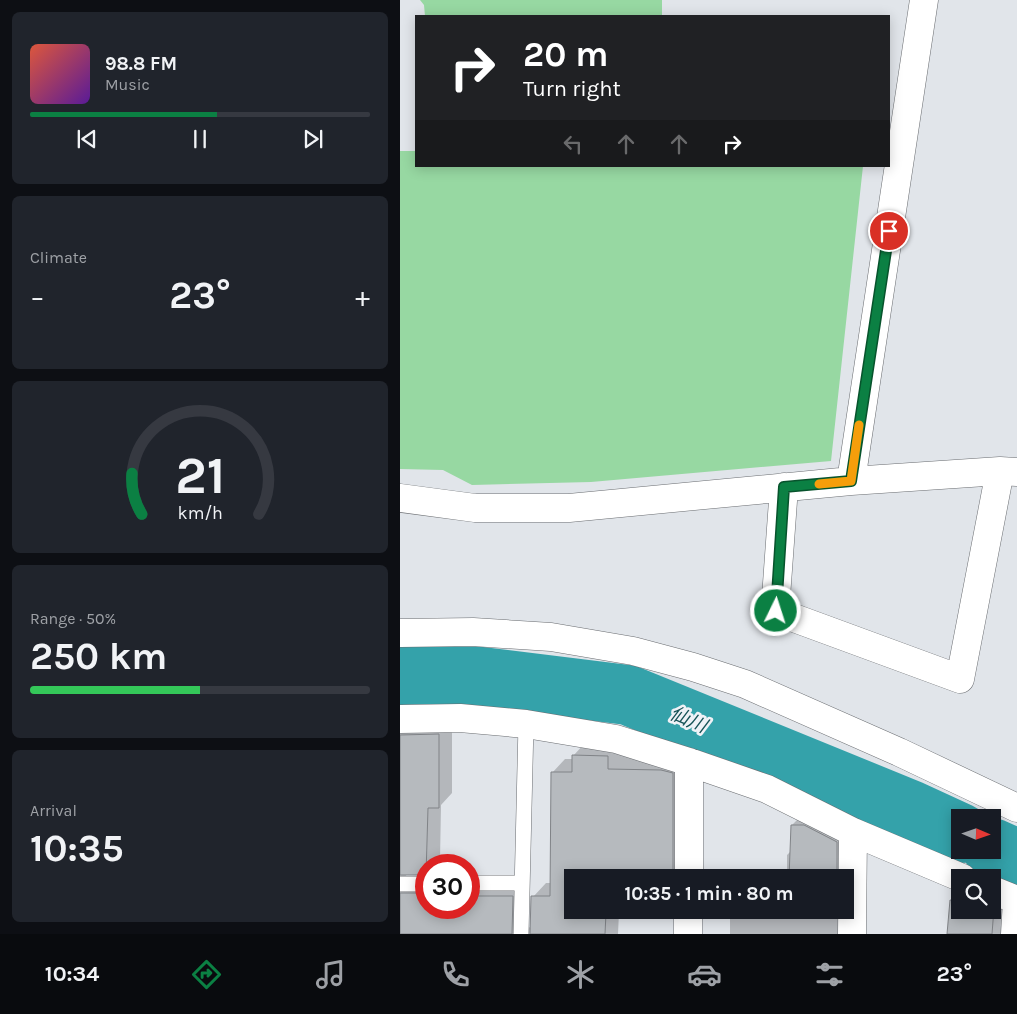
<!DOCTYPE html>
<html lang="en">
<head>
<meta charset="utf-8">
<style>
  :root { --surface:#171b24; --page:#20242c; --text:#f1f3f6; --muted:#9ea1a6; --line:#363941; --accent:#0b8043 }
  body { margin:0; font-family:Karla,"Noto Sans JP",sans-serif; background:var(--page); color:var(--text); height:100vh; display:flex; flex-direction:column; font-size:19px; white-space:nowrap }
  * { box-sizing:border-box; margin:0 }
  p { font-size:16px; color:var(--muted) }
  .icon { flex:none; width:28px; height:28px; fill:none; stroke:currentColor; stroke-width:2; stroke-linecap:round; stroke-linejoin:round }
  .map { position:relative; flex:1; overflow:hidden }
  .drawer { display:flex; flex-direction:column; gap:12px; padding:12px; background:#0d0f14; width:400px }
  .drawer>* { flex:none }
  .hud { position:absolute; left:15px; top:15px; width:475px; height:152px; border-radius:0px; box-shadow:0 2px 12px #0003; background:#202124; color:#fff; overflow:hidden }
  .needle { width:32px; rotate:92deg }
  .controls { position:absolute; left:551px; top:809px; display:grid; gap:10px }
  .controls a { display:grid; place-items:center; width:50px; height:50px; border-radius:0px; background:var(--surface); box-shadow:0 2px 12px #0003; font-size:25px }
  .speed { position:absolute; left:15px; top:854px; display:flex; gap:10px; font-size:25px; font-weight:700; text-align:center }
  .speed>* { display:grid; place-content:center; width:65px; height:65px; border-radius:50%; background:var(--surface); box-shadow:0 2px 12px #0003; line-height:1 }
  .speed .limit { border:8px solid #d22; background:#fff; color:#111 }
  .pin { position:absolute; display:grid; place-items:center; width:42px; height:42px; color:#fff; margin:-21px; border:2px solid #fff; border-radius:50%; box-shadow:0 1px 5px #0007 }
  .me { position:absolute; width:55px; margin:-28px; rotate:4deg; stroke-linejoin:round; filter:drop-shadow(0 0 4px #0008) }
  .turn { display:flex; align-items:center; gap:18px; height:105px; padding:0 25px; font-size:22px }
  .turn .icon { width:65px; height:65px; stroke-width:2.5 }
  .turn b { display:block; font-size:35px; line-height:42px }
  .lanes { display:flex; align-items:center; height:48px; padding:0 25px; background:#0003; justify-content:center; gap:25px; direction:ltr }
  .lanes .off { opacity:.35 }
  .big { font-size:38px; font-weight:700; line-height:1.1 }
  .drawer .card { flex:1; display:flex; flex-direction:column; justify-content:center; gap:8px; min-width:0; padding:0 18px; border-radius:8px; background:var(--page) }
  .drawer .dial { align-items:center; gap:0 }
  .dial svg { height:130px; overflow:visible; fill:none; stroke:var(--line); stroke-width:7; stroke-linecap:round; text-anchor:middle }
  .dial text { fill:var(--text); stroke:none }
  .song { display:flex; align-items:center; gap:15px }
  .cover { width:60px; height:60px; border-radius:8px; background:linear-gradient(135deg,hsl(10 70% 55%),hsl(270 70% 35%)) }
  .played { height:5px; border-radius:2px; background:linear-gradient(90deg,var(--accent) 55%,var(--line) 55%) }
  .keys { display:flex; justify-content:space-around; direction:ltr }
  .heat { display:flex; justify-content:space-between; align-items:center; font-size:28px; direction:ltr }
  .charge { height:8px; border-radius:4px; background:linear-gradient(90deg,#34c759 50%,var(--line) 0) }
  .trip { position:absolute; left:164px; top:869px; width:290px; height:50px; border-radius:0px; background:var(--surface); box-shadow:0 2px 12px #0003; font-weight:700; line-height:50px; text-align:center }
  .dock { display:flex; height:80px; justify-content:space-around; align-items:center; background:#090b0e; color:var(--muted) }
  .dock .icon { width:35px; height:35px }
  .dock .selected { color:var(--accent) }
  .dock b { font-size:22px; color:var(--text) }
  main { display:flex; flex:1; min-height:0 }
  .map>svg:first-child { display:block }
  .green { fill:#97d8a2 }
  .shadow { fill:#0003 }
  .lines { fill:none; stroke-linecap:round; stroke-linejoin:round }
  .river { stroke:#34a2aa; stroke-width:60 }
  .building { fill:#b6babe; stroke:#808387 }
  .service-casing { stroke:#6a6d71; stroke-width:16 }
  .minor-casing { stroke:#6a6d71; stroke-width:29 }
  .service { stroke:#fff; stroke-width:15 }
  .minor { stroke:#fff; stroke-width:28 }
  .route-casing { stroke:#07532c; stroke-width:12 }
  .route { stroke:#0b8043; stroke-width:9 }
  .slow { stroke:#f59e0b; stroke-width:9 }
  .labels { text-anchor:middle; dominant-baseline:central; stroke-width:5; stroke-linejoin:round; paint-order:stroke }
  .water-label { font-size:19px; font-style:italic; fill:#175358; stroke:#eff2f7 }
</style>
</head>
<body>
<main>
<section class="drawer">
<div class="card">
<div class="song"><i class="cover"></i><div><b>98.8 FM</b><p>Music</p></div></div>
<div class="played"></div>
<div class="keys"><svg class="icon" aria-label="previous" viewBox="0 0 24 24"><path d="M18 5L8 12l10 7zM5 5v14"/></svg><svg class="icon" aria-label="pause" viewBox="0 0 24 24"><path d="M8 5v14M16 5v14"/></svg><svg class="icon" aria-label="next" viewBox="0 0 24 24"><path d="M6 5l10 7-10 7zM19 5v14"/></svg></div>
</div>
<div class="card"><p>Climate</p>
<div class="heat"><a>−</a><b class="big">23°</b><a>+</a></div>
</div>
<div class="card dial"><svg viewBox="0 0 100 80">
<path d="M14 69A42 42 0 1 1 86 69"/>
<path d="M14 69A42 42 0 0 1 8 44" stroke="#0b8043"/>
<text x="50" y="56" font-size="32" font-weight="700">21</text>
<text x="50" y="72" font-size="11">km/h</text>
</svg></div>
<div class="card"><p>Range · 50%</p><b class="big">250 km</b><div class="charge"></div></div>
<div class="card"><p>Arrival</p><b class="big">10:35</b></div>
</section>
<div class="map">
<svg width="617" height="934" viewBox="0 0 617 934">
  <rect width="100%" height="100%" fill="#e1e5ea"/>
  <path class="green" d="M20,0H262V16H25L24,5Z
    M0,151H16V166H463L431,461L191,482L72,485L43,470L0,469Z"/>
  <path class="shadow" d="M52,721V793L41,805L40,860L35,865H26V874L4,873L9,879L26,880V908H69V883H126V925L132,929L133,897L146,883H151L152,773L165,759H173V756L186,742L221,743V755L275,756L288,878H172V910H254L252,912H219L218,934H0V726Z
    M405,812L450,829L449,867L439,878H387V855L392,850V825Z
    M343,872L383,873V878H338Z
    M592,888L607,895L603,934H549L552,899L560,890V910H592Z
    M330,910H382V917L446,919L448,934H330Z"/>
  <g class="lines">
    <path class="river" d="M0,675L57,674L228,695L510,810L560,833
      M592,848L617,859"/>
  </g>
  <path class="building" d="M39,734V808H28L26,875H0V735Z
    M172,755L208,756V769L261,770L273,773V878H172V910H253V913H206L205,934H130L131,896H150L151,772H172Z
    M391,825H404L437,842V878H389Z
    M0,893H26V908H69V896H113L112,934H0Z
    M550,900L560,901V910H592V907L594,908L592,934H547Z"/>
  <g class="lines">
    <defs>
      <path id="service" d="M69,883H122
        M0,884H26
        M121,934L126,724"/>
      <path id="minor" d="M451,481L524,0
        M384,487L375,611L560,679L600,471
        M0,498L75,508H169L451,481L600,471L617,472
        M0,633L73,632L151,637L233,651L293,667L345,684L499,752L617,808
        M0,719L60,718L126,724L216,739L289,762L367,789L453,832L562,878
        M289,878V762
        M592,890L617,900L615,934
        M288,934V910
        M452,934L453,832"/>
    </defs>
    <use href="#service" class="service-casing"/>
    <use href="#minor" class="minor-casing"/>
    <use href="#service" class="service"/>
    <use href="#minor" class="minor"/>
  </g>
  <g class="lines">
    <defs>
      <path id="route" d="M376,611L384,487L451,481L489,231"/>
    </defs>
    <use href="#route" class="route-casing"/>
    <use href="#route" class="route"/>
    <path class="slow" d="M419,484L451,481L459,425"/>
  </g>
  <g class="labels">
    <g class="water-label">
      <text transform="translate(288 720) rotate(23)">仙川</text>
    </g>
  </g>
</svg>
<div class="controls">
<a><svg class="needle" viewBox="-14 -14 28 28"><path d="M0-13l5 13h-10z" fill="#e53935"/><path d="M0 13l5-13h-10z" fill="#9ea1a6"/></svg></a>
<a><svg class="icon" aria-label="search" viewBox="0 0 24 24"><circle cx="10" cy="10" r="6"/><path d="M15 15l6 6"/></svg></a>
</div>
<div class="speed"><div class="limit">30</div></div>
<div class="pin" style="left:489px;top:231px;background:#d93025"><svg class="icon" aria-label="arrive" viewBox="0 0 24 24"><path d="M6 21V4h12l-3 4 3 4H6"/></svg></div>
<svg class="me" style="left:376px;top:611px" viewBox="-20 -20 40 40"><circle r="17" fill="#0b8043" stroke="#fff" stroke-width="3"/><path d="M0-11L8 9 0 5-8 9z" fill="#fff"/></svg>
<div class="trip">10:35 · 1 min · 80 m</div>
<div class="hud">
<div class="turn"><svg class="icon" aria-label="right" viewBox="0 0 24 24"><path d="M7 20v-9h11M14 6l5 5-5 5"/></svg><div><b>20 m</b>Turn right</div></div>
<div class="lanes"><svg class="icon off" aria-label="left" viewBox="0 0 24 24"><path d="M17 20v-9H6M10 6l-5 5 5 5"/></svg><svg class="icon off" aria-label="ahead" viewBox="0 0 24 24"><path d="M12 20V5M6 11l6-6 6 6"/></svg><svg class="icon off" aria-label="ahead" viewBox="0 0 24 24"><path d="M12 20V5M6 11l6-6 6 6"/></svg><svg class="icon" aria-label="right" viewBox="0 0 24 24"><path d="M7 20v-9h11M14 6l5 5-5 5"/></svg></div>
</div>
</div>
</main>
<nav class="dock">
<b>10:34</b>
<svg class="icon selected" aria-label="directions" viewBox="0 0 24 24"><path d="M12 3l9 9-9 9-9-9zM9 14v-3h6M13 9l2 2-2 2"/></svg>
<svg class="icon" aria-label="music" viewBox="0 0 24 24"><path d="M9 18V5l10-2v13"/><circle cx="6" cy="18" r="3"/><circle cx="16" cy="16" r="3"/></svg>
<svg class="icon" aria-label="phone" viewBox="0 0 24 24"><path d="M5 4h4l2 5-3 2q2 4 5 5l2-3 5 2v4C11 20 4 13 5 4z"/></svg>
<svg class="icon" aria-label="climate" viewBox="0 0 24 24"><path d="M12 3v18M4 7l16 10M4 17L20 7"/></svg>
<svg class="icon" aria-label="car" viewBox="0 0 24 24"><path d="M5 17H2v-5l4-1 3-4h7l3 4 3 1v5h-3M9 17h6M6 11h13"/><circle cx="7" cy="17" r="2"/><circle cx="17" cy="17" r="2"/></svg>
<svg class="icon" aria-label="filters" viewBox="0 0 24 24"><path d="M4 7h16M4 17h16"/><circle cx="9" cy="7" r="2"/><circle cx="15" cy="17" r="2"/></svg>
<b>23°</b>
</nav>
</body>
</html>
